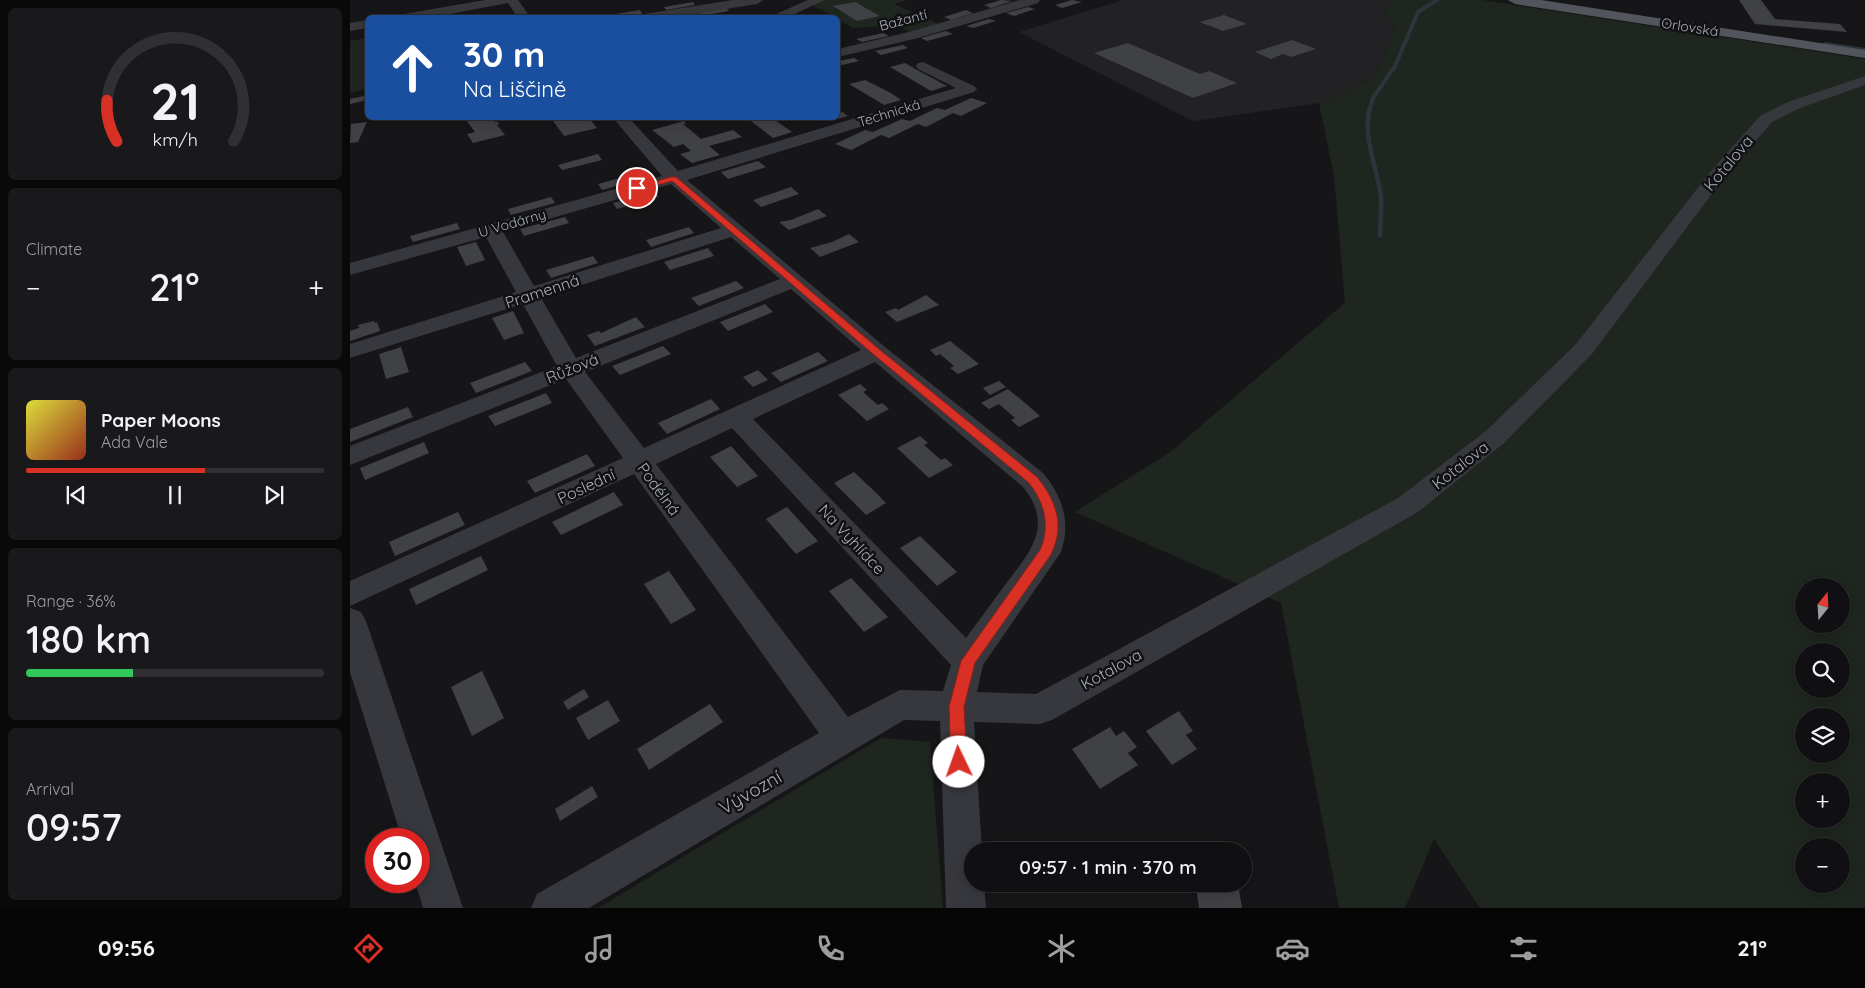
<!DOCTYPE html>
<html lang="en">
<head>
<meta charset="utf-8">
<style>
  :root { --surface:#101012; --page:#19191b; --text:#f1f3f6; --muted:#9c9d9f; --line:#303032; --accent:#d93025 }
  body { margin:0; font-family:Quicksand,sans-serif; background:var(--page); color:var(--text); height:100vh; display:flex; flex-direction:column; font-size:19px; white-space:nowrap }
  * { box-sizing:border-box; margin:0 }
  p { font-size:16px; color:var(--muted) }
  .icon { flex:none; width:28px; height:28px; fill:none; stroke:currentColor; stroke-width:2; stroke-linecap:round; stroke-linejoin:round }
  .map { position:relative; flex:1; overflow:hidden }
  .details { display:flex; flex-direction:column; gap:8px; padding:8px; background:#09090a; width:350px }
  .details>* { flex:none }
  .top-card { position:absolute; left:15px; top:15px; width:475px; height:105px; border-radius:8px; box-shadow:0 2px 12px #0003,0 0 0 1px var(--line); background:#1a4fa0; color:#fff; overflow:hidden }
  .needle { width:32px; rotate:18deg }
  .buttons { position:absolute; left:1445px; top:578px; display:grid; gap:10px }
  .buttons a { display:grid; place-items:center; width:55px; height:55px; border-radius:50%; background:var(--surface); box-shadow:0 2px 12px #0003,0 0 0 1px var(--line); font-size:25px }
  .speed { position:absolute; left:15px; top:828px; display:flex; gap:10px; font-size:25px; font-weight:700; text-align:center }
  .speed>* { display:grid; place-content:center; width:65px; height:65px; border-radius:50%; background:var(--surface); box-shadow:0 2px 12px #0003,0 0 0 1px var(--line); line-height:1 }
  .speed .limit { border:8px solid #d22; background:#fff; color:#111 }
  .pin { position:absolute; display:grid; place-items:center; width:42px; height:42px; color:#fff; margin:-21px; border:2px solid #fff; border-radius:50%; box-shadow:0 1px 5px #0007 }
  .me { position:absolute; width:55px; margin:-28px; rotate:357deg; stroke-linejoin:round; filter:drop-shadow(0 0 4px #0008) }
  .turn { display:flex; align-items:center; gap:18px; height:105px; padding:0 15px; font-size:22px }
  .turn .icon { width:65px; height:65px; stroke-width:2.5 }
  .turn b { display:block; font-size:35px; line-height:42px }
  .big { font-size:38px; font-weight:600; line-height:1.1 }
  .details .tile { flex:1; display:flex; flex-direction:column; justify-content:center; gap:8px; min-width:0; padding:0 18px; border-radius:8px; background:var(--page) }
  .details .dial { align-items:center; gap:0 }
  .dial svg { height:130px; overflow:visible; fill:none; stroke:var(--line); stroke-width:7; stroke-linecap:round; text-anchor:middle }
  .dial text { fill:var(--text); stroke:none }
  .song { display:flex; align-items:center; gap:15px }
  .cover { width:60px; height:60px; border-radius:8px; background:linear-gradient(135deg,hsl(60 70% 55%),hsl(10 70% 35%)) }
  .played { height:5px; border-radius:2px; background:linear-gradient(90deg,var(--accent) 60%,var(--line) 60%) }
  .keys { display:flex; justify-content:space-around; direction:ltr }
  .heat { display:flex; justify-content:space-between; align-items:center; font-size:28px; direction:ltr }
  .charge { height:8px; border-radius:4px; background:linear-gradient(90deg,#34c759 36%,var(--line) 0) }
  .trip { position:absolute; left:614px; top:842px; width:288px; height:50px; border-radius:25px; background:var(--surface); box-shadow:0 2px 12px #0003,0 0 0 1px var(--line); font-weight:600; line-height:50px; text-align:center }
  .menu { display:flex; height:80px; justify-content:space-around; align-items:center; background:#060607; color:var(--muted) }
  .menu .icon { width:35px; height:35px }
  .menu .active { color:var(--accent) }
  .menu b { font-size:22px; color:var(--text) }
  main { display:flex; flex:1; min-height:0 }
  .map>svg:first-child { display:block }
  .built { fill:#222225 }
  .green { fill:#1e261f; fill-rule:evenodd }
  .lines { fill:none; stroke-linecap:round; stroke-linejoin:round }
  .stream-far1 { stroke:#2c353c; stroke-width:4 }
  .stream { stroke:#2c353c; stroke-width:4.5 }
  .building { fill:#404145 }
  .minor { fill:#37383d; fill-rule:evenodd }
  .major { fill:#53555c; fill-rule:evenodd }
  .route { fill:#d93025; stroke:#8d1f18 }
  .labels { text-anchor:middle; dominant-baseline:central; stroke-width:5; stroke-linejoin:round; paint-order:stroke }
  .far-street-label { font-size:14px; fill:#a8adb8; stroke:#111113 }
  .street-label { font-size:16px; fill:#a8adb8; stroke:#111113 }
  .near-street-label { font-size:19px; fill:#a8adb8; stroke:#111113 }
</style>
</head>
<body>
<main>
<section class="details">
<div class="tile dial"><svg viewBox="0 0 100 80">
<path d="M14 69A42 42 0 1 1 86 69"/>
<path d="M14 69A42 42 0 0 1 8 44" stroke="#d93025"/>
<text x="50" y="56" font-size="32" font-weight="700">21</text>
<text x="50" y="72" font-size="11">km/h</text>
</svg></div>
<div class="tile"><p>Climate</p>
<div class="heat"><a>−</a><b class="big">21°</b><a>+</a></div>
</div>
<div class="tile">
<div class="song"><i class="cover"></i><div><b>Paper Moons</b><p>Ada Vale</p></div></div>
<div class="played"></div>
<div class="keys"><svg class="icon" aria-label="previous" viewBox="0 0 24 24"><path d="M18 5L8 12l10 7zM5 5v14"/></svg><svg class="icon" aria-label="pause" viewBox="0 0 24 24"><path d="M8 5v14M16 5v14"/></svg><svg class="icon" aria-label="next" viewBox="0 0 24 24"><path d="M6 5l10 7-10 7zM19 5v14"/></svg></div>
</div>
<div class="tile"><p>Range · 36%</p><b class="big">180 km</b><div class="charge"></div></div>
<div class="tile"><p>Arrival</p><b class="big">09:57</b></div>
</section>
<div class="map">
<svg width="1515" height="908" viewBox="0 0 1515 908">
  <rect width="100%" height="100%" fill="#161618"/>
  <path class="built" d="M773,0H1043L1035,13L1046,29L1024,77L969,103L843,121L669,32Z"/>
  <path class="green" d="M474,0H558L544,4L591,25L560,33L549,25L503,28L488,20V18L462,6Z
    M1043,0H1132L1515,59V908H1130L1084,839L1055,908H989L931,603L725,512L820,452L995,303L984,176L969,103L1024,77L1046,29L1035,13ZM1454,586H1491V624H1454ZM1454,651H1491V689H1454ZM1454,716H1491V754H1454ZM1454,781H1491V819H1454ZM1454,846H1491V884H1454Z
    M17,38V89L0,93V41Z
    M531,738L580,742L593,908H248Z"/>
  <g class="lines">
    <path class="stream-far1" d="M1475,44L1515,50
      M1020,108L1023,98L1045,66L1068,12L1087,0"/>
    <path class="stream" d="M1020,107C1012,137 1027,167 1031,196C1032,208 1030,222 1030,235"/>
  </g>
  <path class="building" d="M651,0L662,1L641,8L634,5Z
    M722,0L732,2L712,8L705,5Z
    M1389,0H1411L1425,19L1490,24L1497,32L1405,24Z
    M343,2L345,5L316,10L314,7Z
    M505,2L530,16L507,21L483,6Z
    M678,7L685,9L664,16L656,13Z
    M376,8L379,11L350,16L348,13Z
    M290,10L292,14L267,18H262L260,15Z
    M616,10L623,13L601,20L594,17Z
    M874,15L897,24L873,31L850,22Z
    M639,19L646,21L623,28L616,26Z
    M596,31L603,34L577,41L571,38Z
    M533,33L539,36L512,42L506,39Z
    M942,40L966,49L941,57L933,54L921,59L905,52Z
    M778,43L850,74L859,71L887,83L843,98L744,53Z
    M553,45L558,48L531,55L525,51Z
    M504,58L509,61L488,66V61Z
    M555,63L569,71L597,86L581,91L540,67Z
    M515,80L541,93L551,100L534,105L499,84Z
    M18,95V100L0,104V99Z
    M621,98L637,103L611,116L603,113L576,127L568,124L539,138L531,135L501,150L485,144L515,130L523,132L552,119L560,121L587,108L595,110Z
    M488,109L498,116L480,121L475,118H488Z
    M125,118H142L145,122H148L149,124L147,125L155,135L123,143L117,134L125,132L116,120Z
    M201,118H239L247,128L214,136Z
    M397,118H422L442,132L423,138Z
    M334,121L336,124H333L351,139L383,130L392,137L359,146L370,155L342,163L330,154L341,151L333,144L324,147L302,130Z
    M17,122L8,142L0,143L1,124Z
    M248,154L252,160L212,170L208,165Z
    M408,161L416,167L378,179L371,172Z
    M288,173L292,179L252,190L248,184Z
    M441,187L449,194L411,207L403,200Z
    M304,191L309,197L267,209L263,203Z
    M201,197L205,203L161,215L158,209Z
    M468,209L477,216L439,230L429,222L441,220Z
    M215,217L219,223L174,236L170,229Z
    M107,223L110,229L63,242L60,236Z
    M339,227L344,233L301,247L296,240Z
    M499,234L509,242L470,257L460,248L482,242Z
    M126,242L135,260L116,266L107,247Z
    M358,248L364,256L320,270L314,262Z
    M243,256L248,263L201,278L196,270Z
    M386,281L394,288L349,306L341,298Z
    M576,295L589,305L547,322L535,312L546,308L548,310Z
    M415,304L423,312L378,331L370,322Z
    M163,311L174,333L154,340L142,318Z
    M286,317L295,327L245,346L237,335L249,331L251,333Z
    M24,321L25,323L27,322L30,331L0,341V331L9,328L8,325Z
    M600,341L614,352L629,364L608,374L600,368L604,366L590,354L586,356L580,350Z
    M313,346L321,354L270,375L262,366Z
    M51,347L59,372L36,379L29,354Z
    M468,352L478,361L431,382L421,373Z
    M175,362L182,371L126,393L120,383Z
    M408,370L418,380L403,387L393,377Z
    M649,381L656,387L640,395L633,388Z
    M510,384L517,390L513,392L521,399L528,405L532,403L539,409L517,421L488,395Z
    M658,389L674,402L690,416L669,427L661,420L665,418L649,404L639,409L631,403Z
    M196,393L202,403L145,426L138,416Z
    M361,399L370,409L317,434L308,423Z
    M58,407L63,417L0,442V429Z
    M570,436L578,443L574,445L582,452L591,460L595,458L603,465L579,478L547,448Z
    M74,442L79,453L15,480L10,468Z
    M381,446L408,476L387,487L360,457Z
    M237,454L245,466L185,493L177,481Z
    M504,472L520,487L536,503L516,515L484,483Z
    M264,492L273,505L211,535L202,522Z
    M437,507L468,541L446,554L416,519Z
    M108,512L115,525L45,556L39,542Z
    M570,536L607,572L587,586L550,548Z
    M131,556L138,570L66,605L59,589Z
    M319,571L346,610L321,624L294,584Z
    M501,578L538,617L514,632L479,591Z
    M132,671L154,718L122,736L101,687Z
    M234,689L239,697L218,710L213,702Z
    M258,700L270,721L238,740L226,718Z
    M360,704L373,722L299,770L287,749Z
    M829,711L843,731L836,735L847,749L822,765L796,731Z
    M760,727L766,736L774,731L787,747L778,753L788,765L750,789L722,749Z
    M242,786L248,797L210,821L205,809Z
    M861,884H888L892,908H849L846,885Z"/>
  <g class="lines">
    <path class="minor" d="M135,0H168L181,18H168L158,3L79,18H48L54,14Z
      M383,0H413L407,4L321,18H288L294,14Z
      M458,0H475L436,18H417Z
      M670,0H690L688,3L568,38L488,57V49L559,32Z
      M18,20V28L0,31V23Z
      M573,62L624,86L627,89L624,92L337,180L535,347L693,473C713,497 721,522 711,552L633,665L627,692L686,694L1048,498L1136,431L1226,344L1361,171L1410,116L1438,102L1515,76V85L1450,108L1422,122L1373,179L1242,354L1154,443L1068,512L702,720L690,724L624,722L632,851H622V884H634L636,908H596L590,721L554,720L239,908H181L187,894L469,733L284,474L0,606V581L273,458L216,379L0,465V446L207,366L173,304L0,358V344L166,292L136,237L0,275V263L312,176L263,118H279L328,171L606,88L568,69L566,66L568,63ZM321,184L371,228L184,286L153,232ZM381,237L430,279L226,358L191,298ZM441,289L511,350L294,448L235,372ZM525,362L673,487C705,526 679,553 655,585C642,603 629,620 616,638L403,419ZM382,428L601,665L593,691L550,690L498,717L306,464Z
      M0,608L11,612L16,621L113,908H73L65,881H69V839H52L0,672Z"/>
    <path class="major" d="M1158,0H1191L1515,50V58L1165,4Z"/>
  </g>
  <path class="route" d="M321,177H326L530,350L687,477C706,500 716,527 700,556L625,663L614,707L617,762L614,767L609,769L603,767L601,762L599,707L611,661L690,550C701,526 694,502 679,483L523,354L322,181L287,191L283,188Z"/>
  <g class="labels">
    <g class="far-street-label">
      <text transform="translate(553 20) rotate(-15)">Bažantí</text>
      <text transform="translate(1340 27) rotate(9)">Orlovská</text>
      <text transform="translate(539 113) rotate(-17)">Technická</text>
      <text transform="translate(162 223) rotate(-16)">U Vodárny</text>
    </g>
    <g class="street-label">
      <text transform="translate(1378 163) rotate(-50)">Kotalova</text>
      <text transform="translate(192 291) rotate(-18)">Pramenná</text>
      <text transform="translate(222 368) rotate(-22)">Růžová</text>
      <text transform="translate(1110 465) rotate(-38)">Kotalova</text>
      <text transform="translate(236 486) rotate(-25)">Poslední</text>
      <text transform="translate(309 489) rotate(54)">Podélná</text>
      <text transform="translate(502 539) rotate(47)">Na Vyhlídce</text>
      <text transform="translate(761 669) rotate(-29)">Kotalova</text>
    </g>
    <g class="near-street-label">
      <text transform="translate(400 792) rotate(-30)">Vývozní</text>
    </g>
  </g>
</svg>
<div class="buttons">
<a><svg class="needle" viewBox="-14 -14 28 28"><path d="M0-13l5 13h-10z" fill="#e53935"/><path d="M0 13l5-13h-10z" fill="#9c9d9f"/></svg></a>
<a><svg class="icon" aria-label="search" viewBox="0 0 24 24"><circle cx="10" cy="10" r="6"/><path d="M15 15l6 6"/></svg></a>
<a><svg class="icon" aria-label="layers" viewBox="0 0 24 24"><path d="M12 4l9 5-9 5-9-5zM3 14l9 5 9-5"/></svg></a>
<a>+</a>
<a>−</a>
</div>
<div class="speed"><div class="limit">30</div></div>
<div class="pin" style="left:287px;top:188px;background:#d93025"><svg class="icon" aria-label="arrive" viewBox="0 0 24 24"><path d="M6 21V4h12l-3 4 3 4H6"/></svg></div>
<svg class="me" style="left:609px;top:762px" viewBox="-20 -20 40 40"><circle r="19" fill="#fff"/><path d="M0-13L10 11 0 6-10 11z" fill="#d93025"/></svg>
<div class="trip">09:57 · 1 min · 370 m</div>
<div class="top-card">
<div class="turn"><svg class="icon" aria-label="ahead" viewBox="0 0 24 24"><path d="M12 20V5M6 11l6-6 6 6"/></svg><div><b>30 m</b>Na Liščině</div></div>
</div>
</div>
</main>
<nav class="menu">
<b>09:56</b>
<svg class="icon active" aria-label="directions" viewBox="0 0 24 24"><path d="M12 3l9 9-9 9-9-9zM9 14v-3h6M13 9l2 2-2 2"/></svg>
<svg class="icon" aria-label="music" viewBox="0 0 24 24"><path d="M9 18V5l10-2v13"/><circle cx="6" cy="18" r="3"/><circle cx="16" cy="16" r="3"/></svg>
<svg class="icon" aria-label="phone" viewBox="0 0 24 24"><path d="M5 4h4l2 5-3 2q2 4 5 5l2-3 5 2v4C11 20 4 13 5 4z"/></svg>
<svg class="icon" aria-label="climate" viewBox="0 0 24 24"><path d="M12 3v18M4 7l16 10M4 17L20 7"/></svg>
<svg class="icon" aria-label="car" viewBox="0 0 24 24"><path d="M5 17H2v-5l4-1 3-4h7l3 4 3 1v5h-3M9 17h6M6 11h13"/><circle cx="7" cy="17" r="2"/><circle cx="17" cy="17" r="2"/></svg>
<svg class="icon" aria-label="filters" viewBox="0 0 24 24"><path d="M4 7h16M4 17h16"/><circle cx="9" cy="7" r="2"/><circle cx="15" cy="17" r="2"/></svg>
<b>21°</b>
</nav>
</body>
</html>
